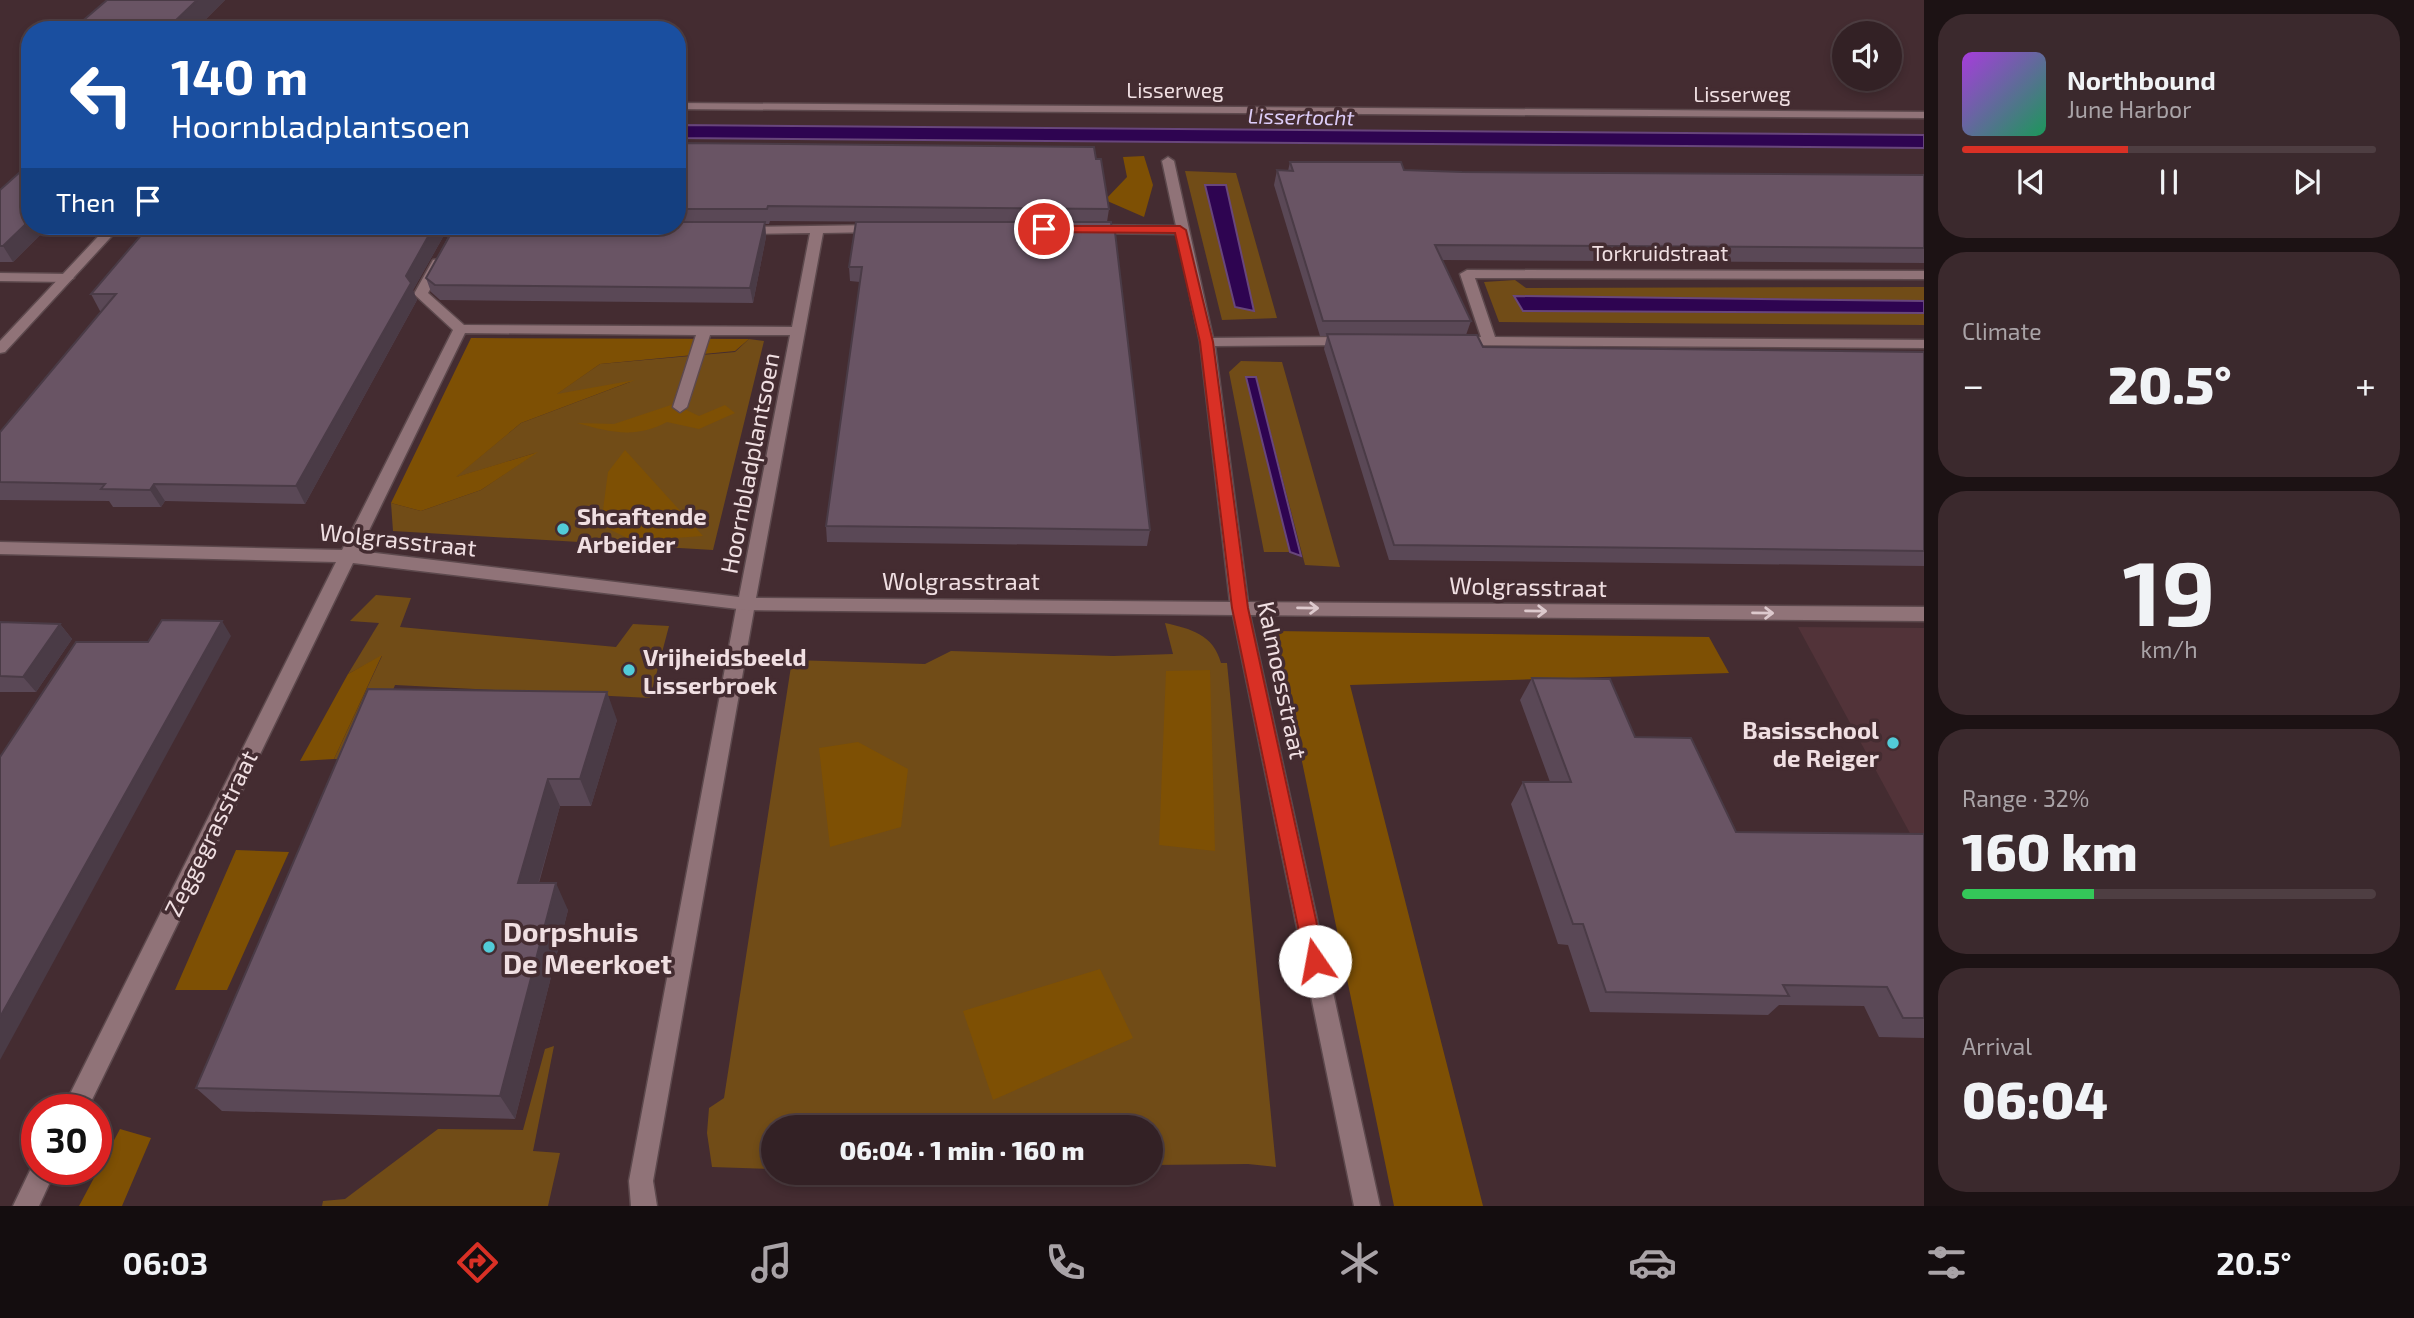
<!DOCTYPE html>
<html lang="en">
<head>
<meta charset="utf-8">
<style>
  :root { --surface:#332125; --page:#3b292d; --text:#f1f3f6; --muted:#a9a3a7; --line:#4e3e42; --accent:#d93025 }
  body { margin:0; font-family:"Exo 2",sans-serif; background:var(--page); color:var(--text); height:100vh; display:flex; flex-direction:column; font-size:26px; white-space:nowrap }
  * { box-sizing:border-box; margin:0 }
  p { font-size:23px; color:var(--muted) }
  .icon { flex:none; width:38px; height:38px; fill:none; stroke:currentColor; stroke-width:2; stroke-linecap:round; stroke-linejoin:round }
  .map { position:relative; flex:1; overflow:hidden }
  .details { display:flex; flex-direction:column; gap:14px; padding:14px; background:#1c1214; width:490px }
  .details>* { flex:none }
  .banner { position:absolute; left:21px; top:21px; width:665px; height:214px; border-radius:28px; box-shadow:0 4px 10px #0003,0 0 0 2px var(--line); background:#1a4fa0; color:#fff; overflow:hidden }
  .fabs { position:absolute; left:1832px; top:21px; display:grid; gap:14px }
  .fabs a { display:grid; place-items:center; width:70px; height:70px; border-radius:50%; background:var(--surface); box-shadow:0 4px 10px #0003,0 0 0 2px var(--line); font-size:35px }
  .speed { position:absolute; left:21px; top:1094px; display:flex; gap:14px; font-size:35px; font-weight:700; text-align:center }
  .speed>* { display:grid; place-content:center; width:91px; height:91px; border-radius:50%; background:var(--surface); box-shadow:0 4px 10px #0003,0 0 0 2px var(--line); line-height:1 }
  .speed .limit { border:10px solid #d22; background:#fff; color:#111 }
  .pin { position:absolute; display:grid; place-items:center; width:60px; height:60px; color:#fff; margin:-30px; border:4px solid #fff; border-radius:50%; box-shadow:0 2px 7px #0007 }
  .me { position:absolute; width:77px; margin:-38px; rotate:348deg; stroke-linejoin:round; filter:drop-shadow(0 0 5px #0008) }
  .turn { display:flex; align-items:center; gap:24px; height:147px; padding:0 35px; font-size:32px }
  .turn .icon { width:91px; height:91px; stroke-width:2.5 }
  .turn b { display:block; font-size:49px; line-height:60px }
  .then { display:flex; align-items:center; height:66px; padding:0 35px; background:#0003; gap:14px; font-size:26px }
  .big { font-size:52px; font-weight:800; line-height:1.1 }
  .details .tile { flex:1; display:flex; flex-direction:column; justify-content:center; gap:10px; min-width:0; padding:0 24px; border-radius:28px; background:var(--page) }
  .details .dial { align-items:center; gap:0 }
  .dial b { font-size:91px; line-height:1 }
  .song { display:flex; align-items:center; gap:21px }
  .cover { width:84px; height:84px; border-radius:10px; background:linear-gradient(135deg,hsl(280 70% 55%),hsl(150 70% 35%)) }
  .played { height:7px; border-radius:4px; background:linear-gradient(90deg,var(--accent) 40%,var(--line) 40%) }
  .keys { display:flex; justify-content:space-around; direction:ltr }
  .heat { display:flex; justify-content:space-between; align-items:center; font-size:38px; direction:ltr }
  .charge { height:10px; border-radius:5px; background:linear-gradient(90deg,#34c759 32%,var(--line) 0) }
  .trip { position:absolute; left:761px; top:1115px; width:402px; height:70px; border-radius:35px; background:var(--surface); box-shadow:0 4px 10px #0003,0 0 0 2px var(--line); font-weight:800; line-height:70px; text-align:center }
  .tabs { display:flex; height:112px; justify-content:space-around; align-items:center; background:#140d0f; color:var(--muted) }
  .tabs .icon { width:49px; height:49px }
  .tabs .on { color:var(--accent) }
  .tabs b { font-size:32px; color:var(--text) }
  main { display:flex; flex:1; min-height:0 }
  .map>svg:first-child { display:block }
  .built { fill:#523339 }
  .green { fill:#714c17 }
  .forest { fill:#7e5004 }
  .water { fill:#2e0451; stroke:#68467c; stroke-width:2 }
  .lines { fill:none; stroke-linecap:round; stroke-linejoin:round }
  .pedestrian-casing { stroke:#5d494d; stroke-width:3 }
  .minor-casing { stroke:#5d494d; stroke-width:3 }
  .tertiary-casing { stroke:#5d494d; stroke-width:3 }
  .pedestrian { fill:#907378; fill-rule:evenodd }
  .minor { fill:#907378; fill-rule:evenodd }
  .tertiary { fill:#907378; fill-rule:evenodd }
  .wall { fill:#5a4856 }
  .shaded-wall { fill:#4a3b46 }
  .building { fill:#695464; stroke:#4a3b46; stroke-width:2 }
  .oneway { stroke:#ddc9cd }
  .route { fill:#d93025; stroke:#8d1f18; stroke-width:2 }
  .poi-dot { fill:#52cbd8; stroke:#442c31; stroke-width:2.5 }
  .labels { text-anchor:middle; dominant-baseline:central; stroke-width:7; stroke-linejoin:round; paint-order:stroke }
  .far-street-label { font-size:21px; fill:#f0dfe2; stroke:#442c31 }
  .far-water-label { font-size:21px; font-style:italic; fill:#ddcdf9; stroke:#442c31 }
  .street-label { font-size:24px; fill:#f0dfe2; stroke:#442c31 }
  .poi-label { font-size:24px; font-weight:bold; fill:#f0dfe2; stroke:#442c31; text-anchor:start }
  .near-poi-label { font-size:28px; font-weight:bold; fill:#f0dfe2; stroke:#442c31; text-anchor:start }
</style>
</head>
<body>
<main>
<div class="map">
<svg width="1924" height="1206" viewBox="0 0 1924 1206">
  <rect width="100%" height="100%" fill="#442c31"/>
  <path class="built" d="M1798,627L1924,628V859Z"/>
  <path class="green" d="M1185,171L1236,173L1277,318L1222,320Z
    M1515,280L1526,288L1924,287V301L1515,297L1523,311L1924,313V325L1499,322L1484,282Z
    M749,339L764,341L713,550L393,531L391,503L421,511L481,490L535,453L454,478L521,423L630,382L555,395L600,364L735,352Z
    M1241,361L1282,362L1340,567L1305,565L1256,377L1246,378L1290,552H1264L1229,372Z
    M376,595L411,598L400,627L616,647L633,624L669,626L650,698L395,685L365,760L334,759L382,656L348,674L379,623L350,621Z
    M1165,623C1191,629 1213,634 1221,663H1227L1276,1167L1248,1164L1152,1165V1127H774L773,1169L712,1167L707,1133L709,1108L724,1098L792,660L925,664L951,651L1113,656L1173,654Z
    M554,1046L533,1151L560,1153L548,1206H322L323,1201L345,1199L438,1129L523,1130L545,1049Z"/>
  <path class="forest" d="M1144,156L1153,185L1144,217L1105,200L1127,177L1123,157Z
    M471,338L749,339L735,351L600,364L557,394L635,380L521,423L456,477L538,452L481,490L421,511L391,503Z
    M674,404L699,416L725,405L735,413L699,429L667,422C636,439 609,432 577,423L614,424Z
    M625,450L703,536L633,541L601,525L608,472Z
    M1275,631L1709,637L1729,673L1350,685L1483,1206H1394Z
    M382,655L334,759L300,761L348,674Z
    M1210,670L1215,851L1159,845L1166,671Z
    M858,742L908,769L901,827L830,847L819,748Z
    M236,850L289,852L227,990H175Z
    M1100,969L1133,1038L993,1100L963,1011Z
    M120,1129L151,1138L122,1206H79Z"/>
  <path class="water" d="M677,125L1924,135V148L677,138Z
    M1205,185H1226L1254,311L1235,307Z
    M1514,296L1924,301V313L1523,311Z
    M1246,377H1256L1301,556L1290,552Z"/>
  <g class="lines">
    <defs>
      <path id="pedestrian" d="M746,598L755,604L653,1181L657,1206H631L629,1181L737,604Z"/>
      <path id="minor" d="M1168,157L1174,161L1213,338L1350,337L1357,341L1350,345L1215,346L1248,602L1924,607V621L1250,615L1380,1206H1354L1233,615L746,610L353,563L87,1110H62L336,562L0,554V542L342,550L453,330L414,294L433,260L438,259L445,263L428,293L464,325L792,327L810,233L743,234L737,230L739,227L876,225L880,226V232L823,233L756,598L1230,602L1200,342L1177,234L1089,233L1083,229L1089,225L1176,226L1162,161ZM465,333L696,335L673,407L680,412L687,407L710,335H790L739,597L359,551Z
        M169,226L175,230L173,233L111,234L105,230L111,226Z
        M1467,270L1924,271V279L1475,278L1495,337L1924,340V348L1459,345L1454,344V338L1481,337L1460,274Z
        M0,273L67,274L74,278L67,282L0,281Z
        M35,1160L37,1169H56L39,1206H13Z"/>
      <path id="tertiary" d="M677,103L1924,112V118L677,109Z
        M108,226H121L5,352L0,353V341Z"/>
    </defs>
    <use href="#pedestrian" class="pedestrian-casing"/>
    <use href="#minor" class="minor-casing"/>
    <use href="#tertiary" class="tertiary-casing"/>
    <use href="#pedestrian" class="pedestrian"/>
    <use href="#minor" class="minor"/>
    <use href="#tertiary" class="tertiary"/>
  </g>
  <path class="wall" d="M107,0H225L195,30H82L79,24Z
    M677,143L1096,159L1109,209L1107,222L1150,530L1147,546L827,542L826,526L860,282L850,281L849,267L930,222L770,221L769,224H765L766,237L753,303L440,300L431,292L426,278L449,235L446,226H677Z
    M1290,162L1404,170L1462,172L1924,175V263L1442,260L1471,321L1466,335L1483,347L1924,352V566L1389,560L1324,349L1327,336H1320L1274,185L1277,170L1288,171Z
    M0,190L30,226H49L13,262H0Z
    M434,226H439L443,237L413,290L417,300L305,504L165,501L161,507H113L109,501L0,500V432L102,311H100L91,294Z
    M0,622L60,624L72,639L36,692H0Z
    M1532,678L1635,737L1736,832L1924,834V1038L1879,1037L1864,1006L1779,1005L1768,1015L1590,1012L1568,945L1558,944L1511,804L1523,782H1550L1520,700Z
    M368,689L617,720L591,806H560L539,883L568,910L515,1119L222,1111L196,1088Z"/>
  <path class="shaded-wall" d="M197,0H225L195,30H174L172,24Z
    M30,220V226H49L13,262L3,246Z
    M765,222L766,237L753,303L750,288Z
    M434,226H439L443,237L413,290L417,300L305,504L296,486L406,276Z
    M154,484L165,501L161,507L150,490Z
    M222,621L231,636L0,1060V1017Z
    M60,624L72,639L36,692L23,677Z
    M607,692L617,720L591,806L580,779Z
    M548,779L560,806L531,909L518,883Z
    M556,883L568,910L515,1119L500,1096Z"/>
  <path class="building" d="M107,0H197L172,24H79Z
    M677,143L1094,147L1096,159H1101L1109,209L768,206L767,209H677Z
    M1290,162H1401L1404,170L1462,172L1924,175V248L1435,245L1471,321H1323L1277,170L1293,171Z
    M30,163V220L3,246H0V190Z
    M677,222H765L750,288L435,285L426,278L454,228L451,226H677Z
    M856,222H1111L1112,232H1115L1150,530L826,526L862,267H849Z
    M149,226H434L406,276L411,283L296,486L154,484L150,490L101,489L105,484L0,482V432L116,294H91Z
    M1327,334L1477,335L1483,347L1924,352V551L1394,545Z
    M162,620L222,621L0,1017V757L76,642H148Z
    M0,622L60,624L23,677L0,676Z
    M1532,678L1610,679L1635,737L1691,738L1736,832L1924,834V1018H1903L1887,987L1783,985L1789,996L1606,992L1583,924H1573L1523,782H1571Z
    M368,689L607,692L580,779H548L518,883H556L500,1096L196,1088Z"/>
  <defs><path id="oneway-shaft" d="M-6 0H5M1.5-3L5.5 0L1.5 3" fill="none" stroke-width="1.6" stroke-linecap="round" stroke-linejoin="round" transform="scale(1.75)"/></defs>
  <g class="oneway">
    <use href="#oneway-shaft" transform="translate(1308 608) rotate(1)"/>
    <use href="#oneway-shaft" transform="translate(1536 611) rotate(1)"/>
    <use href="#oneway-shaft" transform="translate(1763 613) rotate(1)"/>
  </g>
  <path class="route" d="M1044,226H1180L1186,230L1213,342L1248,608L1325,961L1322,968L1315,971L1308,968L1305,961L1232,608L1200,342L1175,233L1040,232V227Z"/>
  <g class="poi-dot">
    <circle cx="563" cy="529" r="7"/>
    <circle cx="629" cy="670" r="7"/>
    <circle cx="1893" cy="743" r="7"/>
    <circle cx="489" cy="947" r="7"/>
  </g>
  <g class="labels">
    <g class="far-street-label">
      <text x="1175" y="89">Lisserweg</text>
      <text x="1742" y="93">Lisserweg</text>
      <text x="1660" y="252">Torkruidstraat</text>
    </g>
    <g class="far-water-label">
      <text transform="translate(1301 116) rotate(1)">Lissertocht</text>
    </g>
    <g class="street-label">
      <text transform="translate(749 463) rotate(-79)">Hoornbladplantsoen</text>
      <text transform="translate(398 539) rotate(6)">Wolgrasstraat</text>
      <text x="961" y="580">Wolgrasstraat</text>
      <text transform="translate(1528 586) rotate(1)">Wolgrasstraat</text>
      <text transform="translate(1283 680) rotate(78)">Kalmoesstraat</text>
      <text transform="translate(210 833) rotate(-64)">Zeggegrasstraat</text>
    </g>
    <g class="poi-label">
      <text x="577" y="515">Shcaftende<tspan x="577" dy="28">Arbeider</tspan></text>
      <text x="643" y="656">Vrijheidsbeeld<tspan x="643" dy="28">Lisserbroek</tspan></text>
      <text x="1879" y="729" text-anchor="end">Basisschool<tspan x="1879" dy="28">de Reiger</tspan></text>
    </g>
    <g class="near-poi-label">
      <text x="503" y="931">Dorpshuis<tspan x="503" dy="32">De Meerkoet</tspan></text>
    </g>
  </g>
</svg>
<div class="fabs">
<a><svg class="icon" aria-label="sound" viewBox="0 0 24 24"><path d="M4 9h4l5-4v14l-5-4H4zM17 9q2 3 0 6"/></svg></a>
</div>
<div class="speed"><div class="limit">30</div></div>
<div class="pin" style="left:1044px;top:229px;background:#d93025"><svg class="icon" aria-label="arrive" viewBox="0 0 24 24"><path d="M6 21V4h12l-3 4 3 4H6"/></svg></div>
<svg class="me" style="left:1315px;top:961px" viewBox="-20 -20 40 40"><circle r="19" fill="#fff"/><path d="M0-13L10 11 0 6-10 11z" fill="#d93025"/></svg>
<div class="trip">06:04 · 1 min · 160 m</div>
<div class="banner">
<div class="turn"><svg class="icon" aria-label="left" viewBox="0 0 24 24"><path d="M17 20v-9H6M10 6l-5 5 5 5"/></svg><div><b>140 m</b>Hoornbladplantsoen</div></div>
<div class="then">Then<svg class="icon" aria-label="arrive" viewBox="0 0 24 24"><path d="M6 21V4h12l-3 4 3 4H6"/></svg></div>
</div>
</div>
<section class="details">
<div class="tile">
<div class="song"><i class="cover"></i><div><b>Northbound</b><p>June Harbor</p></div></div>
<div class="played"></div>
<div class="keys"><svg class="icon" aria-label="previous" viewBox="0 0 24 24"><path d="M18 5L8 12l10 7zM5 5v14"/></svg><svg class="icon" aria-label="pause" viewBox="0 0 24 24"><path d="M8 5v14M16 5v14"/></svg><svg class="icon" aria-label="next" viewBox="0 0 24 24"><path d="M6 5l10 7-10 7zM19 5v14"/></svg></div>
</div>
<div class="tile"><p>Climate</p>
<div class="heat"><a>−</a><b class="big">20.5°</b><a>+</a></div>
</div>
<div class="tile dial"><b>19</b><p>km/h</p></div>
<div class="tile"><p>Range · 32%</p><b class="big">160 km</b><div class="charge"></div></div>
<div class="tile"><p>Arrival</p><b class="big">06:04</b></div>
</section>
</main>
<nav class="tabs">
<b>06:03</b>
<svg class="icon on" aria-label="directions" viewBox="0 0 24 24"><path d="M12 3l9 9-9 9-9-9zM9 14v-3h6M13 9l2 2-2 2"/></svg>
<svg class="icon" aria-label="music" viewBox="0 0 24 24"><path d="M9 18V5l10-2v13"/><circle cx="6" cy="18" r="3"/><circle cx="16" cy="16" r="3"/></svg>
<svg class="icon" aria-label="phone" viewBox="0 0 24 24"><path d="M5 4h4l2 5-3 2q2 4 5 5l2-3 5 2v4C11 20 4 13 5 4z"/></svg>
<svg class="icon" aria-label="climate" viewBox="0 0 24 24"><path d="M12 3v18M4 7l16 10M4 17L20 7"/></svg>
<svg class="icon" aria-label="car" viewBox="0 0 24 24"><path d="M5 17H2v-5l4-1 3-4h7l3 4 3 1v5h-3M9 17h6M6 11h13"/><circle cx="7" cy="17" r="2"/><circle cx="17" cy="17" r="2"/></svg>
<svg class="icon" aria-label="filters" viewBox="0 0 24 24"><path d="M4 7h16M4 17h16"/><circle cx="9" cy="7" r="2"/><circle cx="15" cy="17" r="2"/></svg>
<b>20.5°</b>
</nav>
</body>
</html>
